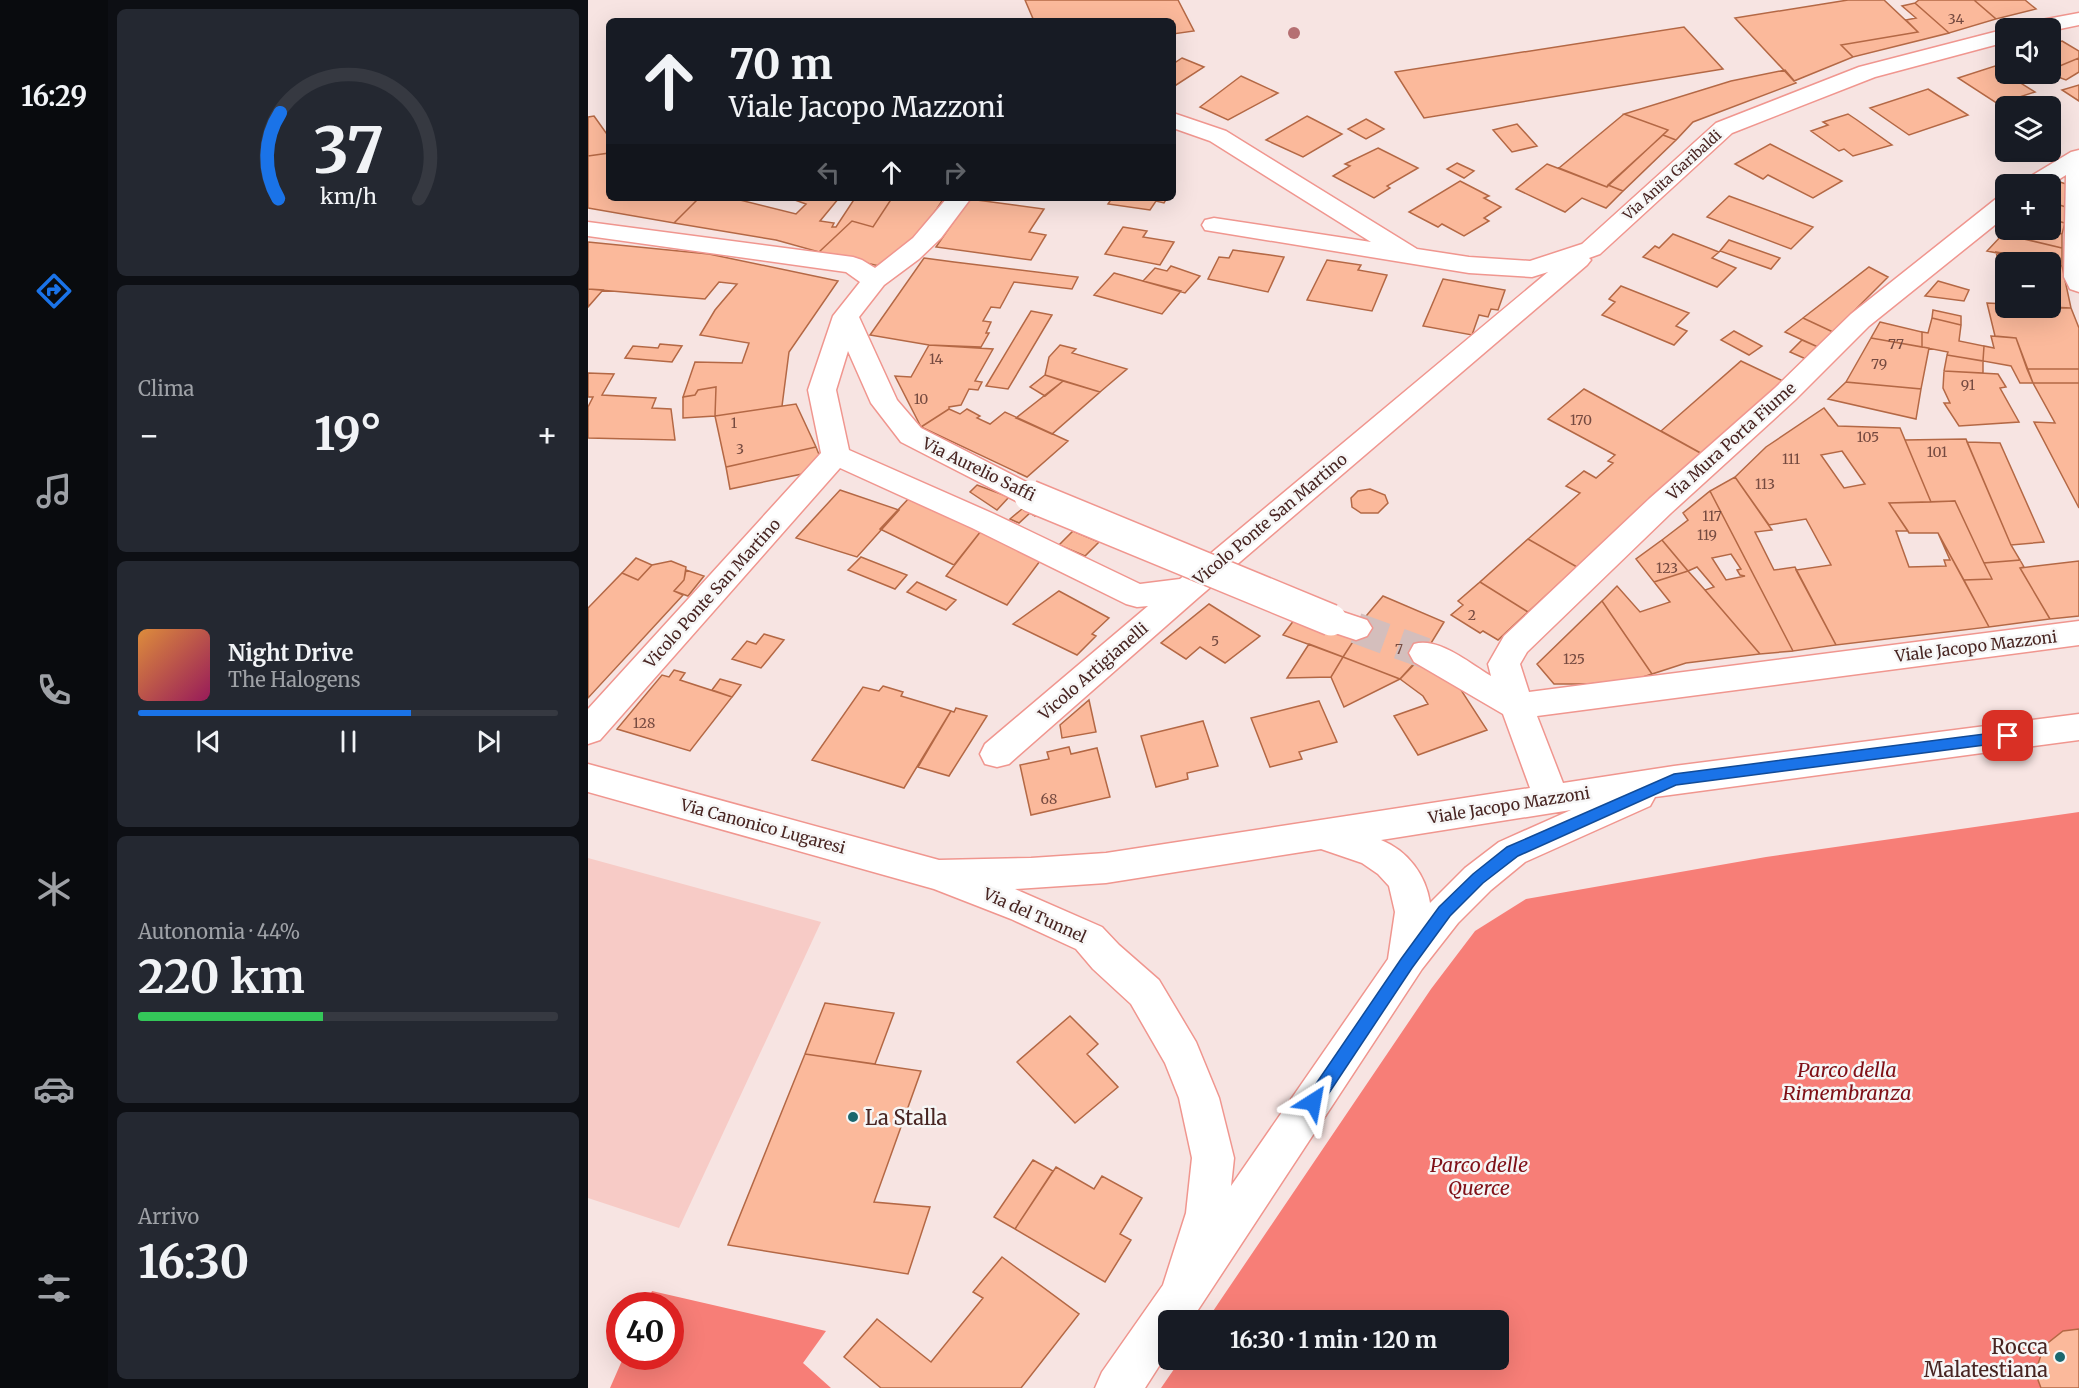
<!DOCTYPE html>
<html lang="it">
<head>
<meta charset="utf-8">
<style>
  :root { --surface:#171b24; --page:#242831; --text:#f1f3f6; --muted:#9ea1a6; --line:#363941; --accent:#1a73e8 }
  body { margin:0; font-family:Merriweather,serif; background:var(--page); color:var(--text); height:100vh; display:flex; flex-direction:column; font-size:22px; white-space:nowrap }
  * { box-sizing:border-box; margin:0 }
  p { font-size:20px; color:var(--muted) }
  .icon { flex:none; width:33px; height:33px; fill:none; stroke:currentColor; stroke-width:2; stroke-linecap:round; stroke-linejoin:round }
  .map { position:relative; flex:1; overflow:hidden }
  .sheet { display:flex; flex-direction:column; gap:9px; padding:9px; background:#0d0f14; width:480px }
  .sheet>* { flex:none }
  .banner { position:absolute; left:18px; top:18px; width:570px; height:183px; border-radius:9px; box-shadow:0 6px 24px #0002; background:#171b24; color:var(--text); overflow:hidden }
  .controls { position:absolute; left:1407px; top:18px; display:grid; gap:12px }
  .controls a { display:grid; place-items:center; width:66px; height:66px; border-radius:9px; background:var(--surface); box-shadow:0 6px 24px #0002; font-size:30px }
  .speed { position:absolute; left:18px; top:1292px; display:flex; gap:12px; font-size:30px; font-weight:700; text-align:center }
  .speed>* { display:grid; place-content:center; width:78px; height:78px; border-radius:50%; background:var(--surface); box-shadow:0 6px 24px #0002; line-height:1 }
  .speed .limit { border:9px solid #d22; background:#fff; color:#111 }
  .pin { position:absolute; display:grid; place-items:center; width:51px; height:51px; color:#fff; margin:-26px; border-radius:12px; box-shadow:0 3px 9px #0006 }
  .me { position:absolute; width:66px; margin:-33px; rotate:34deg; stroke-linejoin:round; filter:drop-shadow(0 0 4px #0008) }
  .turn { display:flex; align-items:center; gap:21px; height:126px; padding:0 24px; font-size:27px }
  .turn .icon { width:78px; height:78px; stroke-width:2.5 }
  .turn b { display:block; font-size:42px; line-height:51px }
  .lanes { display:flex; align-items:center; height:57px; padding:0 24px; background:#0003; justify-content:center; gap:30px; direction:ltr }
  .lanes .off { opacity:.35 }
  .big { font-size:45px; font-weight:700; line-height:1.1 }
  .sheet .tile { flex:1; display:flex; flex-direction:column; justify-content:center; gap:9px; min-width:0; padding:0 21px; border-radius:9px; background:var(--page) }
  .sheet .dial { align-items:center; gap:0 }
  .dial svg { height:156px; overflow:visible; fill:none; stroke:var(--line); stroke-width:7; stroke-linecap:round; text-anchor:middle }
  .dial text { fill:var(--text); stroke:none }
  .song { display:flex; align-items:center; gap:18px }
  .cover { width:72px; height:72px; border-radius:9px; background:linear-gradient(135deg,hsl(30 70% 55%),hsl(330 70% 35%)) }
  .played { height:6px; border-radius:3px; background:linear-gradient(90deg,var(--accent) 65%,var(--line) 65%) }
  .keys { display:flex; justify-content:space-around; direction:ltr }
  .heat { display:flex; justify-content:space-between; align-items:center; font-size:33px; direction:ltr }
  .charge { height:9px; border-radius:4px; background:linear-gradient(90deg,#34c759 44%,var(--line) 0) }
  .trip { position:absolute; left:570px; top:1310px; width:351px; height:60px; border-radius:9px; background:var(--surface); box-shadow:0 6px 24px #0002; font-weight:700; line-height:60px; text-align:center }
  main { display:flex; flex:1; min-height:0 }
  .tab-bar { display:flex; flex-direction:column; width:108px; justify-content:space-around; align-items:center; background:#090b0e; color:var(--muted) }
  .tab-bar .icon { width:42px; height:42px }
  .tab-bar .current { color:var(--accent) }
  .tab-bar b { font-size:27px; color:var(--text) }
  .map>svg:first-child { display:block }
  .green { fill:#f7cbc6 }
  .forest { fill:#f77e77 }
  .building { fill:#fbb99b; stroke:#b46845; stroke-width:1.5; fill-rule:evenodd }
  .lines { fill:none; stroke-linecap:round; stroke-linejoin:round }
  .minor-tunnel { stroke:#d4bebc; stroke-width:31; stroke-dasharray:31 15; stroke-linecap:butt }
  .minor-casing { stroke:#f0968f; stroke-width:3 }
  .minor { fill:#fff; fill-rule:evenodd }
  .minor-bridge-casing { stroke:#f0968f; stroke-width:34; stroke-linecap:butt }
  .minor-bridge { stroke:#fff; stroke-width:31 }
  .tree { fill:#b56f72 }
  .route { fill:#1a73e8; stroke:#114b97; stroke-width:1.5 }
  .poi-dot { fill:#1a676e; stroke:#f6f6f6; stroke-width:2 }
  .labels { text-anchor:middle; dominant-baseline:central; stroke-width:5; stroke-linejoin:round; paint-order:stroke }
  .number-label { font-size:14px; fill:#754a40 }
  .far-street-label { font-size:14px; fill:#482522; stroke:#f6f6f6 }
  .street-label { font-size:16px; fill:#482522; stroke:#f6f6f6 }
  .near-park-label { font-size:20px; font-style:italic; fill:#7f1017; stroke:#f6f6f6 }
  .near-poi-label { font-size:20px; fill:#482522; stroke:#f6f6f6; text-anchor:start }
</style>
</head>
<body>
<main>
<nav class="tab-bar">
<b>16:29</b>
<svg class="icon current" aria-label="directions" viewBox="0 0 24 24"><path d="M12 3l9 9-9 9-9-9zM9 14v-3h6M13 9l2 2-2 2"/></svg>
<svg class="icon" aria-label="music" viewBox="0 0 24 24"><path d="M9 18V5l10-2v13"/><circle cx="6" cy="18" r="3"/><circle cx="16" cy="16" r="3"/></svg>
<svg class="icon" aria-label="phone" viewBox="0 0 24 24"><path d="M5 4h4l2 5-3 2q2 4 5 5l2-3 5 2v4C11 20 4 13 5 4z"/></svg>
<svg class="icon" aria-label="climate" viewBox="0 0 24 24"><path d="M12 3v18M4 7l16 10M4 17L20 7"/></svg>
<svg class="icon" aria-label="car" viewBox="0 0 24 24"><path d="M5 17H2v-5l4-1 3-4h7l3 4 3 1v5h-3M9 17h6M6 11h13"/><circle cx="7" cy="17" r="2"/><circle cx="17" cy="17" r="2"/></svg>
<svg class="icon" aria-label="filters" viewBox="0 0 24 24"><path d="M4 7h16M4 17h16"/><circle cx="9" cy="7" r="2"/><circle cx="15" cy="17" r="2"/></svg>
</nav>
<section class="sheet">
<div class="tile dial"><svg viewBox="0 0 100 80">
<path d="M14 69A42 42 0 1 1 86 69"/>
<path d="M14 69A42 42 0 0 1 15 25" stroke="#1a73e8"/>
<text x="50" y="56" font-size="32" font-weight="700">37</text>
<text x="50" y="72" font-size="11">km/h</text>
</svg></div>
<div class="tile"><p>Clima</p>
<div class="heat"><a>−</a><b class="big">19°</b><a>+</a></div>
</div>
<div class="tile">
<div class="song"><i class="cover"></i><div><b>Night Drive</b><p>The Halogens</p></div></div>
<div class="played"></div>
<div class="keys"><svg class="icon" aria-label="previous" viewBox="0 0 24 24"><path d="M18 5L8 12l10 7zM5 5v14"/></svg><svg class="icon" aria-label="pause" viewBox="0 0 24 24"><path d="M8 5v14M16 5v14"/></svg><svg class="icon" aria-label="next" viewBox="0 0 24 24"><path d="M6 5l10 7-10 7zM19 5v14"/></svg></div>
</div>
<div class="tile"><p>Autonomia · 44%</p><b class="big">220 km</b><div class="charge"></div></div>
<div class="tile"><p>Arrivo</p><b class="big">16:30</b></div>
</section>
<div class="map">
<svg width="1491" height="1388" viewBox="0 0 1491 1388">
  <rect width="100%" height="100%" fill="#f7e4e2"/>
  <path class="green" d="M0,858L233,922L91,1228L0,1198Z"/>
  <path class="forest" d="M1491,812V1388H573L593,1359H910V1320H619L843,989L887,931L938,899L1178,857Z
    M64,1291L238,1331L215,1363L243,1388H22L36,1356H82V1305H58Z"/>
  <path class="building" d="M437,0H590L606,31L585,34V21H446Z
    M1260,0H1296L1330,32L1253,45L1265,57L1206,81L1147,18Z
    M1331,0H1386L1408,19L1361,33L1327,3Z
    M1386,0H1437L1448,9L1408,19Z
    M1327,3L1361,33L1265,57L1253,45L1330,32L1318,20L1328,18L1314,6Z
    M1096,27L1135,69L836,118L807,72Z
    M1474,41L1491,51V58L1462,70V45Z
    M594,58L616,67L585,87V64Z
    M1491,58V72L1478,80L1462,74V70Z
    M1407,66L1418,74L1447,92L1410,104L1370,78Z
    M1197,70L1208,83L1105,122L1088,140L1075,135L1080,130L1036,114L1143,81Z
    M653,76L690,93L640,120L612,107Z
    M1491,85V101L1474,90Z
    M1340,89L1380,115L1321,135L1282,108Z
    M1036,114L1080,130L1019,187L971,168Z
    M1260,114L1269,120L1304,145L1265,156L1256,149L1251,151L1223,131L1240,125L1235,122Z
    M6,116L21,137V153L0,156V117Z
    M719,116L754,134L715,157L678,140Z
    M778,119L796,129L778,139L760,129Z
    M929,124L949,146L924,152L905,130Z
    M1075,135L1088,140L1035,191L1020,185Z
    M1182,144L1254,181L1225,198L1180,175L1175,179L1147,164Z
    M790,148L830,168L799,186L802,188L786,198L745,176L762,166L757,164Z
    M21,153V198H111L86,223L0,208V156Z
    M869,163L886,171L876,178L859,169Z
    M959,164L1019,187L1020,185L1035,191L1018,208L994,198L977,212L928,189Z
    M872,181L901,196L896,198L913,207L896,218L901,221L876,236L854,224L850,227L821,212Z
    M1469,181L1487,187L1481,208L1462,202V187Z
    M1141,196L1225,227L1203,249L1119,217Z
    M111,198H144L208,214L218,204L207,200L208,198H251L232,221L246,223L244,227H248L267,198H304L285,227L264,221L231,252L188,240L86,223Z
    M304,198H356L325,245L304,269L231,252L264,221L285,227Z
    M524,198H579L576,203L568,201L562,210L520,204Z
    M381,199L456,209L441,232L458,235L443,260L348,247Z
    M1462,202L1481,208L1477,223L1462,219Z
    M1462,219L1477,223L1474,234L1459,230H1462Z
    M535,227L559,231L555,237L586,242L572,265L517,254Z
    M1420,230H1459L1474,234V248L1415,234Z
    M1085,234L1131,252L1124,258L1148,268L1129,287L1055,257L1067,246L1071,248Z
    M1415,234L1474,248V266L1399,251Z
    M1141,240L1192,258L1183,269L1132,251Z
    M0,242L121,254L250,281L201,352L194,406L127,416L128,387L110,390L107,395L95,397L107,362L154,363L161,343L112,335L127,310L149,284L131,282L117,299L0,289Z
    M645,250L696,257L680,292L620,279L631,257L641,258Z
    M1408,252L1439,257L1461,262H1418V292Z
    M336,258L366,262L490,277L484,289L426,282L412,308L403,307L395,321L403,322L398,333H401L393,347L341,345L282,335Z
    M739,260L773,265L770,270L799,275L784,311L719,300Z
    M1462,263L1474,266L1483,308L1462,307Z
    M583,266L612,276L597,293L555,281L567,268L579,271Z
    M1281,267L1300,277L1245,332L1215,318Z
    M526,273L555,281L593,291L574,314L506,295Z
    M855,279L888,285L917,290L910,310L903,309L900,317L891,315L884,335L835,326Z
    M1350,281L1381,290L1376,301L1337,296Z
    M1033,286L1101,313L1088,326L1099,331L1086,345L1014,315L1027,302L1021,299Z
    M0,289L15,290L0,307Z
    M1399,303L1418,304V308H1483L1491,328V369H1439L1428,338L1407,336Z
    M1345,310L1373,316V325L1344,318Z
    M443,311L464,315L420,389L398,386Z
    M1215,318L1245,332L1230,347L1197,332Z
    M1344,318L1373,325L1371,341L1396,346L1395,361L1359,355L1360,352L1334,347V332L1340,333Z
    M1292,322L1334,332V347L1283,338Z
    M1146,331L1174,346L1161,355L1133,340Z
    M1403,336L1428,338L1445,383H1432L1423,366L1395,361L1396,346L1406,348Z
    M1283,338L1341,348L1333,389L1258,382Z
    M1214,340L1230,347L1218,359L1202,352Z
    M72,344L94,346L84,362L37,358L45,346L70,348Z
    M341,345L405,349L387,381L394,382L390,390L381,389L373,405L361,407V409L333,427L307,376L323,377Z
    M472,345L488,349L484,353L539,369L512,392L457,375L461,357Z
    M1359,355L1395,361V373L1356,371Z
    M1153,361L1197,382L1118,456L1073,431Z
    M1439,369H1491V383H1445Z
    M1356,371L1410,374L1418,387L1412,388L1431,422L1371,426L1356,403H1362L1355,388Z
    M0,373L26,374L14,395L68,398L64,408L83,409L87,440L0,438V407L5,397H0Z
    M457,375L475,381L457,396L442,387Z
    M475,381L512,392L464,434L428,418Z
    M1258,382L1333,389L1328,419L1240,399Z
    M1445,383H1491V508L1446,422L1467,423Z
    M128,387L127,416L95,418V397L107,395L110,390Z
    M996,389L1116,455L1085,483L1081,482L989,567L940,539L992,493L978,486L996,471L1008,478L1025,463L1020,461L1027,455L960,419Z
    M208,404L228,447L138,467L127,416Z
    M1236,408L1250,426L1312,428L1343,502L1301,503L1320,531H1308L1321,567L1358,566L1356,560H1362L1350,533L1401,627L1248,645L1208,570L1243,565L1218,519L1181,525L1147,477L1178,447ZM1254,451L1277,484L1256,488L1233,455Z
    M361,409L372,414L379,409L392,416L389,418L402,424L417,412L480,441L439,477L333,427Z
    M1378,439L1423,545L1432,560L1396,563L1367,501L1343,502L1317,440Z
    M1379,442L1412,443L1456,542L1423,545Z
    M228,447L232,457L214,474L142,489L138,467Z
    M1147,477L1184,530L1167,532L1186,570L1207,567L1248,645L1205,651L1122,491Z
    M389,485L421,497L409,510L382,492Z
    M782,489L797,495L800,503L790,513H773L764,507L763,498L770,491Z
    M252,490L311,510L269,557L208,538Z
    M1122,491L1205,651L1172,654L1117,590L1126,587L1109,567L1100,571L1074,540L1100,520L1095,513ZM1143,554L1153,569L1149,570L1152,575L1157,576L1138,580L1124,558Z
    M323,496L393,531L366,565L292,529Z
    M1367,501L1396,563L1404,579L1376,580L1350,533H1321L1301,503Z
    M434,509L439,511H452L447,516L442,513L431,523L422,519Z
    M393,531L452,561L419,605L358,576Z
    M485,531L511,542L497,556L471,545Z
    M940,539L989,567L940,612L892,582Z
    M1074,540L1100,571L1066,582L1048,559Z
    M273,557L319,575L307,589L260,570Z
    M48,558L64,565L50,580L34,573Z
    M1432,560L1436,567L1432,568L1462,619L1401,627L1376,580L1404,579L1396,563Z
    M83,561L98,567L96,580L86,591L95,595L0,698V608L34,573L50,580L64,565Z
    M1491,561V616L1462,619L1432,568Z
    M98,570L116,576L100,596L86,591L96,580Z
    M1100,571L1117,590L1172,654L1098,663L1064,674L1014,601L1029,586L1052,612L1082,602L1066,582Z
    M329,582L368,600L358,610L319,592Z
    M892,582L940,612L910,640L895,631L892,633L863,615L875,605L870,601Z
    M471,591L521,618L504,634L508,636L489,655L425,624Z
    M795,596L856,622L837,653L812,679L755,657L768,637V628Z
    M1014,601L1064,674L1052,678L1001,684H966L949,664Z
    M621,604L672,636L637,663L612,647L598,659L573,643Z
    M709,616L768,637L755,657L695,635Z
    M176,634L196,640L173,668L144,659L159,641L168,644Z
    M721,644L755,657L743,677L699,678Z
    M755,657L812,679L756,707L743,677Z
    M831,658L864,676L899,730L830,755L806,716L840,704L835,696L812,679Z
    M86,670L97,673L92,680L144,697L102,751L29,729L74,675L81,677Z
    M132,679L153,685L144,697L124,690Z
    M295,686L315,692L313,696L363,711L316,788L224,760L275,687L291,691Z
    M501,700L508,732L474,738L472,725Z
    M731,701L749,742L711,752L714,759L682,767L663,718Z
    M368,708L399,716L361,776L330,767L363,711L366,712Z
    M615,721L630,766L599,773L600,779L568,787L553,736Z
    M481,747L483,754L509,748L522,797L443,815L432,765L461,759L459,752Z
    M237,1003L306,1013L287,1064L217,1054Z
    M482,1016L510,1044L499,1054L530,1087L487,1123L429,1062Z
    M217,1054L333,1071L286,1202L342,1207L320,1274L140,1245Z
    M445,1160L465,1171L427,1229L406,1217Z
    M468,1167L506,1189L514,1176L554,1198L532,1234L543,1240L517,1282L427,1229Z
    M414,1257L491,1314L433,1388H293L256,1357L289,1319L343,1362L395,1298L385,1292Z
    M1491,1329V1388H1453L1450,1380L1449,1367L1456,1346L1475,1331Z"/>
  <g class="lines">
    <path class="minor-tunnel" d="M768,628L837,653"/>
    <defs>
      <path id="minor" d="M1491,13V25L1462,31V28H1434L1437,23Z
        M1418,29V42L1287,77L1144,133L1012,254L1001,258L1003,260L999,265L611,597L421,764L409,767L397,764L392,754L397,744L560,606L549,607L538,604L384,528L252,468L12,740L0,744V709L233,453L220,390L245,316L272,282L258,272L0,236V222L265,257L274,260L287,268L325,238L359,198H383L353,238L331,259L296,285L271,317L309,400L333,428L452,489L457,496L452,503L442,506L432,503L313,442L283,403L260,351L248,390L261,450L406,514L552,584L592,579L960,272L944,277L881,273L617,230L614,225L617,220L626,218L783,242L622,141L585,128V113L638,131L829,249L881,257L942,261L994,244L1128,123L1271,67Z
        M1491,150V292L1482,289L1476,277L1478,175L1462,185L1435,184L1438,179L1483,152Z
        M1418,196V216L1281,326L1207,400L1083,513L939,652L932,664L941,692L1491,621V645L949,716L975,783L1086,766L1491,714V740L1067,797L1062,806L937,862L903,890L870,923L834,969L606,1316L602,1320H580V1352L557,1388H507L514,1372L575,1285L598,1213L604,1158L591,1098L577,1063L543,1004L505,969L488,949L423,919L346,889L0,792V764L351,860L443,858L518,853L942,788L915,714L826,662L821,653L826,644C851,637 881,663 903,676L900,664L916,636L1061,499L1187,388L1263,314L1409,198ZM983,810L911,842L877,868L842,903C838,875 820,851 793,840ZM733,849L774,863L790,874L801,886L807,912L800,959L643,1186L646,1158L631,1098L608,1042L571,980L531,945L514,927L427,889L518,883Z
        M743,608L779,620L784,628L779,636L768,640L732,628L727,620L732,612Z"/>
    </defs>
    <use href="#minor" class="minor-casing"/>
    <use href="#minor" class="minor"/>
    <defs>
      <path id="minor-bridge" d="M442,496L743,620"/>
    </defs>
    <use href="#minor-bridge" class="minor-bridge-casing"/>
    <use href="#minor-bridge" class="minor-bridge"/>
  </g>
  <circle class="tree" cx="706" cy="33" r="6"/>
  <path class="route" d="M1420,731L1427,736L1420,742L1088,785L930,856L895,883L862,916L824,968L731,1108L725,1110L719,1108L716,1102L719,1097L813,959L851,907L885,874L919,847L1086,774Z"/>
  <g class="poi-dot">
    <circle cx="265" cy="1117" r="6"/>
    <circle cx="1472" cy="1357" r="6"/>
  </g>
  <g class="labels">
    <g class="number-label">
      <text x="1368" y="19">34</text>
      <text x="1308" y="344">77</text>
      <text x="348" y="359">14</text>
      <text x="1291" y="364">79</text>
      <text x="1380" y="385">91</text>
      <text x="333" y="399">10</text>
      <text x="993" y="420">170</text>
      <text x="146" y="423">1</text>
      <text x="1280" y="437">105</text>
      <text x="152" y="449">3</text>
      <text x="1349" y="452">101</text>
      <text x="1203" y="459">111</text>
      <text x="1177" y="484">113</text>
      <text x="1124" y="516">117</text>
      <text x="1119" y="535">119</text>
      <text x="1079" y="568">123</text>
      <text x="884" y="615">2</text>
      <text x="627" y="641">5</text>
      <text x="811" y="649">7</text>
      <text x="986" y="659">125</text>
      <text x="56" y="723">128</text>
      <text x="461" y="799">68</text>
    </g>
    <g class="far-street-label">
      <text transform="translate(1084 175) rotate(-42)">Via Anita Garibaldi</text>
    </g>
    <g class="street-label">
      <text transform="translate(1143 441) rotate(-42)">Via Mura Porta Fiume</text>
      <text transform="translate(391 469) rotate(26)">Via Aurelio Saffi</text>
      <text transform="translate(682 519) rotate(-40)">Vicolo Ponte San Martino</text>
      <text transform="translate(124 593) rotate(-48)">Vicolo Ponte San Martino</text>
      <text transform="translate(1388 646) rotate(-7)">Viale Jacopo Mazzoni</text>
      <text transform="translate(505 671) rotate(-41)">Vicolo Artigianelli</text>
      <text transform="translate(921 805) rotate(-9)">Viale Jacopo Mazzoni</text>
      <text transform="translate(175 826) rotate(15)">Via Canonico Lugaresi</text>
      <text transform="translate(447 915) rotate(24)">Via del Tunnel</text>
    </g>
    <g class="near-park-label">
      <text x="1259" y="1069">Parco della<tspan x="1259" dy="23">Rimembranza</tspan></text>
      <text x="891" y="1164">Parco delle<tspan x="891" dy="23">Querce</tspan></text>
    </g>
    <g class="near-poi-label">
      <text x="277" y="1117">La Stalla</text>
      <text x="1460" y="1346" text-anchor="end">Rocca<tspan x="1460" dy="23">Malatestiana</tspan></text>
    </g>
  </g>
</svg>
<div class="controls">
<a><svg class="icon" aria-label="sound" viewBox="0 0 24 24"><path d="M4 9h4l5-4v14l-5-4H4zM17 9q2 3 0 6"/></svg></a>
<a><svg class="icon" aria-label="layers" viewBox="0 0 24 24"><path d="M12 4l9 5-9 5-9-5zM3 14l9 5 9-5"/></svg></a>
<a>+</a>
<a>−</a>
</div>
<div class="speed"><div class="limit">40</div></div>
<div class="pin" style="left:1420px;top:736px;background:#d93025"><svg class="icon" aria-label="arrive" viewBox="0 0 24 24"><path d="M6 21V4h12l-3 4 3 4H6"/></svg></div>
<svg class="me" style="left:725px;top:1102px" viewBox="-20 -20 40 40"><path d="M0-17L14 15 0 8-14 15z" fill="#1a73e8" stroke="#fff" stroke-width="4"/></svg>
<div class="trip">16:30 · 1 min · 120 m</div>
<div class="banner">
<div class="turn"><svg class="icon" aria-label="ahead" viewBox="0 0 24 24"><path d="M12 20V5M6 11l6-6 6 6"/></svg><div><b>70 m</b>Viale Jacopo Mazzoni</div></div>
<div class="lanes"><svg class="icon off" aria-label="left" viewBox="0 0 24 24"><path d="M17 20v-9H6M10 6l-5 5 5 5"/></svg><svg class="icon" aria-label="ahead" viewBox="0 0 24 24"><path d="M12 20V5M6 11l6-6 6 6"/></svg><svg class="icon off" aria-label="right" viewBox="0 0 24 24"><path d="M7 20v-9h11M14 6l5 5-5 5"/></svg></div>
</div>
</div>
</main>
</body>
</html>
